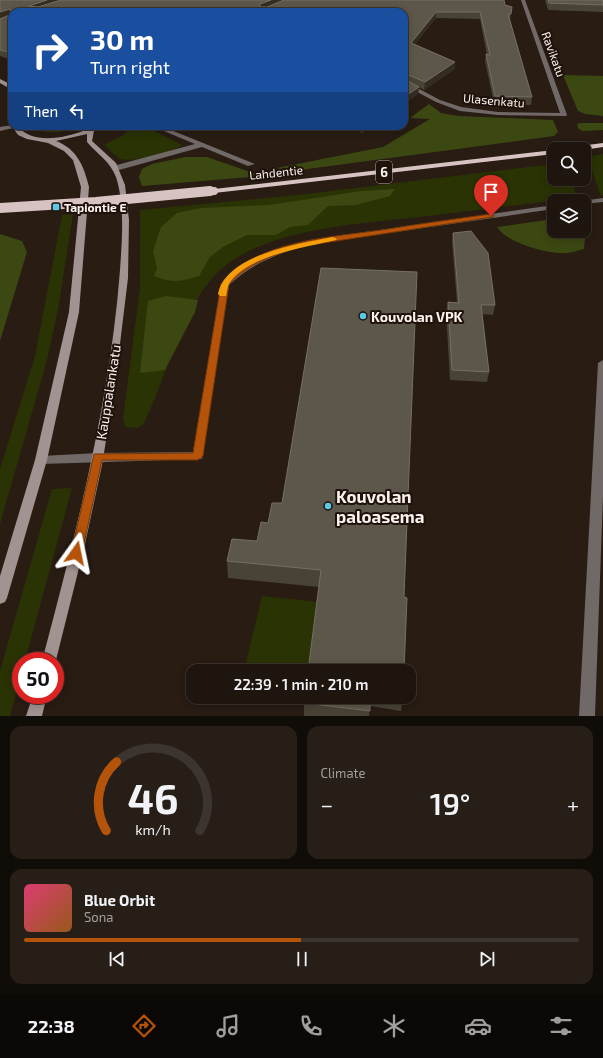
<!DOCTYPE html>
<html lang="en">
<head>
<meta charset="utf-8">
<style>
  :root { --surface:#1e150e; --page:#261e17; --text:#f1f3f6; --muted:#a19f9e; --line:#3c342e; --accent:#b45309 }
  body { margin:0; font-family:"Exo 2",sans-serif; background:var(--page); color:var(--text); height:100vh; display:flex; flex-direction:column; font-size:15px; white-space:nowrap }
  * { box-sizing:border-box; margin:0 }
  p { font-size:13px; color:var(--muted) }
  .icon { flex:none; width:22px; height:22px; fill:none; stroke:currentColor; stroke-width:2; stroke-linecap:round; stroke-linejoin:round }
  .map { position:relative; height:716px; overflow:hidden }
  .side { display:flex; flex-direction:column; gap:10px; padding:10px; background:#100c08; flex:1 }
  .side>* { flex:none }
  .hud { position:absolute; left:8px; top:8px; width:400px; height:122px; border-radius:12px; box-shadow:0 2px 10px #0003,0 0 0 1px var(--line); background:#1a4fa0; color:#fff; overflow:hidden }
  .fabs { position:absolute; left:547px; top:142px; display:grid; gap:8px }
  .fabs a { display:grid; place-items:center; width:44px; height:44px; border-radius:8px; background:var(--surface); box-shadow:0 2px 10px #0003,0 0 0 1px var(--line); font-size:20px }
  .speed { position:absolute; left:12px; top:652px; display:flex; gap:8px; font-size:20px; font-weight:700; text-align:center }
  .speed>* { display:grid; place-content:center; width:52px; height:52px; border-radius:50%; background:var(--surface); box-shadow:0 2px 10px #0003,0 0 0 1px var(--line); line-height:1 }
  .speed .limit { border:6px solid #d22; background:#fff; color:#111 }
  .pin { position:absolute; display:grid; place-items:center; width:34px; height:34px; color:#fff; margin:-41px -17px; border-radius:50% 50% 50% 0; rotate:-45deg; box-shadow:0 0 4px #0007 }
  .pin .icon { rotate:45deg }
  .me { position:absolute; width:44px; margin:-22px; rotate:12deg; stroke-linejoin:round; filter:drop-shadow(0 0 3px #0008) }
  .turn { display:flex; align-items:center; gap:14px; height:84px; padding:0 16px; font-size:18px }
  .turn .icon { width:52px; height:52px; stroke-width:2.5 }
  .turn b { display:block; font-size:28px; line-height:34px }
  .then { display:flex; align-items:center; height:38px; padding:0 16px; background:#0003; gap:8px; font-size:15px }
  .big { font-size:30px; font-weight:600; line-height:1.1 }
  .side .widget { flex:1; display:flex; flex-direction:column; justify-content:center; gap:6px; min-width:0; padding:0 14px; border-radius:12px; background:var(--page) }
  .side .dial { align-items:center; gap:0 }
  .dial svg { height:104px; overflow:visible; fill:none; stroke:var(--line); stroke-width:7; stroke-linecap:round; text-anchor:middle }
  .dial text { fill:var(--text); stroke:none }
  .song { display:flex; align-items:center; gap:12px }
  .cover { width:48px; height:48px; border-radius:6px; background:linear-gradient(135deg,hsl(340 70% 55%),hsl(30 70% 35%)) }
  .played { height:4px; border-radius:2px; background:linear-gradient(90deg,var(--accent) 50%,var(--line) 50%) }
  .keys { display:flex; justify-content:space-around; direction:ltr }
  .heat { display:flex; justify-content:space-between; align-items:center; font-size:22px; direction:ltr }
  .side .tiles { flex:1; display:grid; gap:10px; grid-template-columns:1fr 1fr }
  .widget:last-child { grid-column:span 2 }
  .trip { position:absolute; left:186px; top:664px; width:230px; height:40px; border-radius:12px; background:var(--surface); box-shadow:0 2px 10px #0003,0 0 0 1px var(--line); font-weight:600; line-height:40px; text-align:center }
  .tab-bar { display:flex; height:64px; justify-content:space-around; align-items:center; background:#0c0806; color:var(--muted) }
  .tab-bar .icon { width:28px; height:28px }
  .tab-bar .active { color:var(--accent) }
  .tab-bar b { font-size:18px; color:var(--text) }
  .map>svg:first-child { display:block }
  .green { fill:#2a3304 }
  .forest { fill:#3c4812 }
  .lines { fill:none; stroke-linecap:round; stroke-linejoin:round }
  .service { fill:#716868; fill-rule:evenodd }
  .minor { fill:#716868; fill-rule:evenodd }
  .secondary { fill:#a19392; fill-rule:evenodd }
  .trunk { fill:#d7c3c2; fill-rule:evenodd }
  .trunk-bridge-far1 { stroke:#d7c3c2; stroke-width:8 }
  .trunk-bridge { stroke:#d7c3c2; stroke-width:10 }
  .wall { fill:#494337 }
  .shaded-wall { fill:#342c20 }
  .building { fill:#5d564a; stroke:#766f64 }
  .route { fill:#b45309; stroke:#753606 }
  .slow { fill:#f59e0b }
  .poi-dot { fill:#5cc7e7; stroke:#1e120b; stroke-width:1.5 }
  .labels { text-anchor:middle; dominant-baseline:central; stroke-width:4; stroke-linejoin:round; paint-order:stroke }
  .far-street-label { font-size:12px; fill:#fcf3ee; stroke:#1e120b }
  .far-poi-label { font-size:12px; font-weight:bold; fill:#fcf3ee; stroke:#1e120b; text-anchor:start }
  .shield { fill:#1e120b; stroke:#b9b0aa; stroke-width:1 }
  .shield-label { font-size:13px; font-weight:bold; fill:#fcf3ee }
  .poi-label { font-size:14px; font-weight:bold; fill:#fcf3ee; stroke:#1e120b; text-anchor:start }
  .street-label { font-size:14px; fill:#fcf3ee; stroke:#1e120b }
  .near-poi-label { font-size:17px; font-weight:bold; fill:#fcf3ee; stroke:#1e120b; text-anchor:start }
</style>
</head>
<body>
<div class="map">
<svg width="603" height="716" viewBox="0 0 603 716">
  <rect width="100%" height="100%" fill="#281c13"/>
  <path class="green" d="M33,126H80C68,132 44,137 33,126Z
    M134,126H144L182,145C173,152 133,163 121,159C116,157 109,149 104,145L122,136Z
    M603,154V195L601,196L587,157Z
    M554,164V179H570L575,191L574,196L567,199C518,205 469,211 420,217C359,224 263,228 217,273C181,309 166,379 143,425L137,428L125,427L123,418L140,288V210L298,195Z
    M73,214L58,310L47,360L0,524V469L35,356L62,215Z
    M72,488L25,661H21V676L10,716H0V671L52,489Z
    M262,596L319,602L310,671H244Z"/>
  <path class="forest" d="M563,75L603,76V116L585,114L578,111Z
    M429,104L441,113L458,116L553,120L558,132L554,136L300,170L284,171L277,168L383,147L430,119L410,118Z
    M581,123H603V130L582,131L578,128L577,124Z
    M185,157H207L256,174L250,177L142,186L139,177L142,169L152,164Z
    M395,189L390,196L356,205L328,206L308,225L290,227L276,235H247L223,247L210,257L199,276C180,282 172,283 154,276L157,268L153,252L156,242L161,227L177,213L201,208L269,205L361,191Z
    M554,219V231H584V224L586,226L584,249C578,250 572,253 566,253C547,254 507,243 497,227Z
    M0,234L22,241L27,252L0,341Z
    M166,296L198,300L195,312L165,370L140,373L148,301Z"/>
  <g class="lines">
    <path class="service" d="M603,198V202L584,204V201H581Z
      M554,205V209C506,216 458,223 409,230C348,239 277,240 229,285L202,459L41,464L37,463L35,460L37,457L41,456L98,453L193,452L221,284C241,258 279,247 310,240Z"/>
    <path class="minor" d="M521,0H525L567,115L566,116L498,115L460,111L436,102L404,85V81L440,100L461,107L498,112L560,113Z
      M12,125L18,127L0,131V127Z
      M152,126H161L255,164L248,166L202,147L119,170H113V166L195,144Z
      M603,360V496L595,716H579L598,363Z"/>
    <path class="secondary" d="M0,79L12,85V90L0,83Z
      M12,126H18C30,143 59,139 77,133C85,131 91,126 100,126L94,131L92,141L116,163L125,185L129,220L128,278L115,385L102,465L85,544L55,664V661H42C76,533 110,402 120,270C122,240 125,205 116,177C110,161 97,154 87,142V134L56,141C77,149 84,166 89,187L79,312L47,460L7,598L5,602L0,604V576L35,460L69,312L81,187L73,160L64,151L48,143L27,139L18,135Z
      M33,695H47L42,716H26Z"/>
    <path class="trunk" d="M603,143V147L584,150L568,149L572,147Z
      M554,150V154L214,193L210,191L214,189Z"/>
    <path class="trunk-bridge-far1" d="M199,192L214,191"/>
    <path class="trunk-bridge" d="M0,208L96,202L210,191"/>
  </g>
  <path class="wall" d="M0,0L505,5L512,7L510,20L532,97L531,105L494,103L485,61L486,54L487,55L480,19L436,18L415,44L455,62V69L424,90L419,87L418,94L404,104V12H12V60L0,56Z
    M545,0H603V12L548,10Z
    M360,126H372L361,134Z
    M453,233L495,305L493,315L482,314L489,372L487,382L450,380L446,312L448,302L457,303L452,242Z
    M232,539L404,597L319,587L228,578L227,561Z
    M305,697H403L401,711L370,706L369,716H304V703Z"/>
  <path class="shaded-wall" d="M47,0H66L31,12L29,6Z
    M271,0H285L260,11V4Z
    M10,9L12,16L0,18V12Z
    M436,12V18L411,50V43Z
    M455,62V69L424,90L425,82Z
    M419,87L418,94L404,104V97Z
    M362,126H372L361,134Z"/>
  <path class="building" d="M0,0H47L29,6L38,7L61,0H271L260,4V7H267L284,0H504L505,5L512,7L511,14H508L532,97L495,96L486,54L490,55L480,12H436L411,43L455,62L425,82L404,73V12H12V14L10,9L0,12Z
    M548,0H603V5L549,3Z
    M12,14V53L0,50V19Z
    M404,79L419,87L404,97Z
    M471,231L488,253L495,305H481L489,372L452,370L448,302L459,303L453,233Z
    M321,268L417,272L404,597L407,598L404,671H308L321,570L227,561L232,539L257,541L261,522L268,523L272,503H282Z
    M305,697H370V711L304,703Z"/>
  <path class="route" d="M491,214L494,216L493,217L310,245C280,252 251,261 229,284L203,456L198,460H102L82,553L81,557H72L71,553L94,454L193,453L221,284C254,241 332,237 382,230C418,224 455,219 491,214Z"/>
  <path class="slow" d="M333,237L337,239L336,240C307,247 244,256 229,284C227,288 227,292 226,296H220L218,294C226,254 299,244 333,237Z"/>
  <g class="poi-dot">
    <rect x="52" y="203" width="8" height="8" rx="2"/>
    <circle cx="363" cy="316" r="4"/>
    <circle cx="328" cy="506" r="4"/>
  </g>
  <g class="labels">
    <g class="far-street-label">
      <text transform="translate(554 54) rotate(70)">Ravikatu</text>
      <text transform="translate(494 100) rotate(5)">Ulasenkatu</text>
      <text transform="translate(276 172) rotate(-6)">Lahdentie</text>
    </g>
    <g class="far-poi-label">
      <text x="64" y="207">Tapiontie E</text>
    </g>
    <rect class="shield" x="376" y="161" width="16" height="22" rx="3"/>
    <g class="shield-label">
      <text x="384" y="172">6</text>
    </g>
    <g class="poi-label">
      <text x="371" y="316">Kouvolan VPK</text>
    </g>
    <g class="street-label">
      <text transform="translate(108 392) rotate(-81)">Kauppalankatu</text>
    </g>
    <g class="near-poi-label">
      <text x="336" y="496">Kouvolan<tspan x="336" dy="20">paloasema</tspan></text>
    </g>
  </g>
</svg>
<div class="fabs">
<a><svg class="icon" aria-label="search" viewBox="0 0 24 24"><circle cx="10" cy="10" r="6"/><path d="M15 15l6 6"/></svg></a>
<a><svg class="icon" aria-label="layers" viewBox="0 0 24 24"><path d="M12 4l9 5-9 5-9-5zM3 14l9 5 9-5"/></svg></a>
</div>
<div class="speed"><div class="limit">50</div></div>
<div class="pin" style="left:491px;top:216px;background:#d93025"><svg class="icon" aria-label="arrive" viewBox="0 0 24 24"><path d="M6 21V4h12l-3 4 3 4H6"/></svg></div>
<svg class="me" style="left:76px;top:553px" viewBox="-20 -20 40 40"><path d="M0-17L14 15 0 8-14 15z" fill="#b45309" stroke="#fff" stroke-width="4"/></svg>
<div class="trip">22:39 · 1 min · 210 m</div>
<div class="hud">
<div class="turn"><svg class="icon" aria-label="right" viewBox="0 0 24 24"><path d="M7 20v-9h11M14 6l5 5-5 5"/></svg><div><b>30 m</b>Turn right</div></div>
<div class="then">Then<svg class="icon" aria-label="left" viewBox="0 0 24 24"><path d="M17 20v-9H6M10 6l-5 5 5 5"/></svg></div>
</div>
</div>
<section class="side">
<div class="tiles">
<div class="widget dial"><svg viewBox="0 0 100 80">
<path d="M14 69A42 42 0 1 1 86 69"/>
<path d="M14 69A42 42 0 0 1 22 16" stroke="#b45309"/>
<text x="50" y="56" font-size="32" font-weight="700">46</text>
<text x="50" y="72" font-size="11">km/h</text>
</svg></div>
<div class="widget"><p>Climate</p>
<div class="heat"><a>−</a><b class="big">19°</b><a>+</a></div>
</div>
<div class="widget">
<div class="song"><i class="cover"></i><div><b>Blue Orbit</b><p>Sona</p></div></div>
<div class="played"></div>
<div class="keys"><svg class="icon" aria-label="previous" viewBox="0 0 24 24"><path d="M18 5L8 12l10 7zM5 5v14"/></svg><svg class="icon" aria-label="pause" viewBox="0 0 24 24"><path d="M8 5v14M16 5v14"/></svg><svg class="icon" aria-label="next" viewBox="0 0 24 24"><path d="M6 5l10 7-10 7zM19 5v14"/></svg></div>
</div>
</div>
</section>
<nav class="tab-bar">
<b>22:38</b>
<svg class="icon active" aria-label="directions" viewBox="0 0 24 24"><path d="M12 3l9 9-9 9-9-9zM9 14v-3h6M13 9l2 2-2 2"/></svg>
<svg class="icon" aria-label="music" viewBox="0 0 24 24"><path d="M9 18V5l10-2v13"/><circle cx="6" cy="18" r="3"/><circle cx="16" cy="16" r="3"/></svg>
<svg class="icon" aria-label="phone" viewBox="0 0 24 24"><path d="M5 4h4l2 5-3 2q2 4 5 5l2-3 5 2v4C11 20 4 13 5 4z"/></svg>
<svg class="icon" aria-label="climate" viewBox="0 0 24 24"><path d="M12 3v18M4 7l16 10M4 17L20 7"/></svg>
<svg class="icon" aria-label="car" viewBox="0 0 24 24"><path d="M5 17H2v-5l4-1 3-4h7l3 4 3 1v5h-3M9 17h6M6 11h13"/><circle cx="7" cy="17" r="2"/><circle cx="17" cy="17" r="2"/></svg>
<svg class="icon" aria-label="filters" viewBox="0 0 24 24"><path d="M4 7h16M4 17h16"/><circle cx="9" cy="7" r="2"/><circle cx="15" cy="17" r="2"/></svg>
</nav>
</body>
</html>
